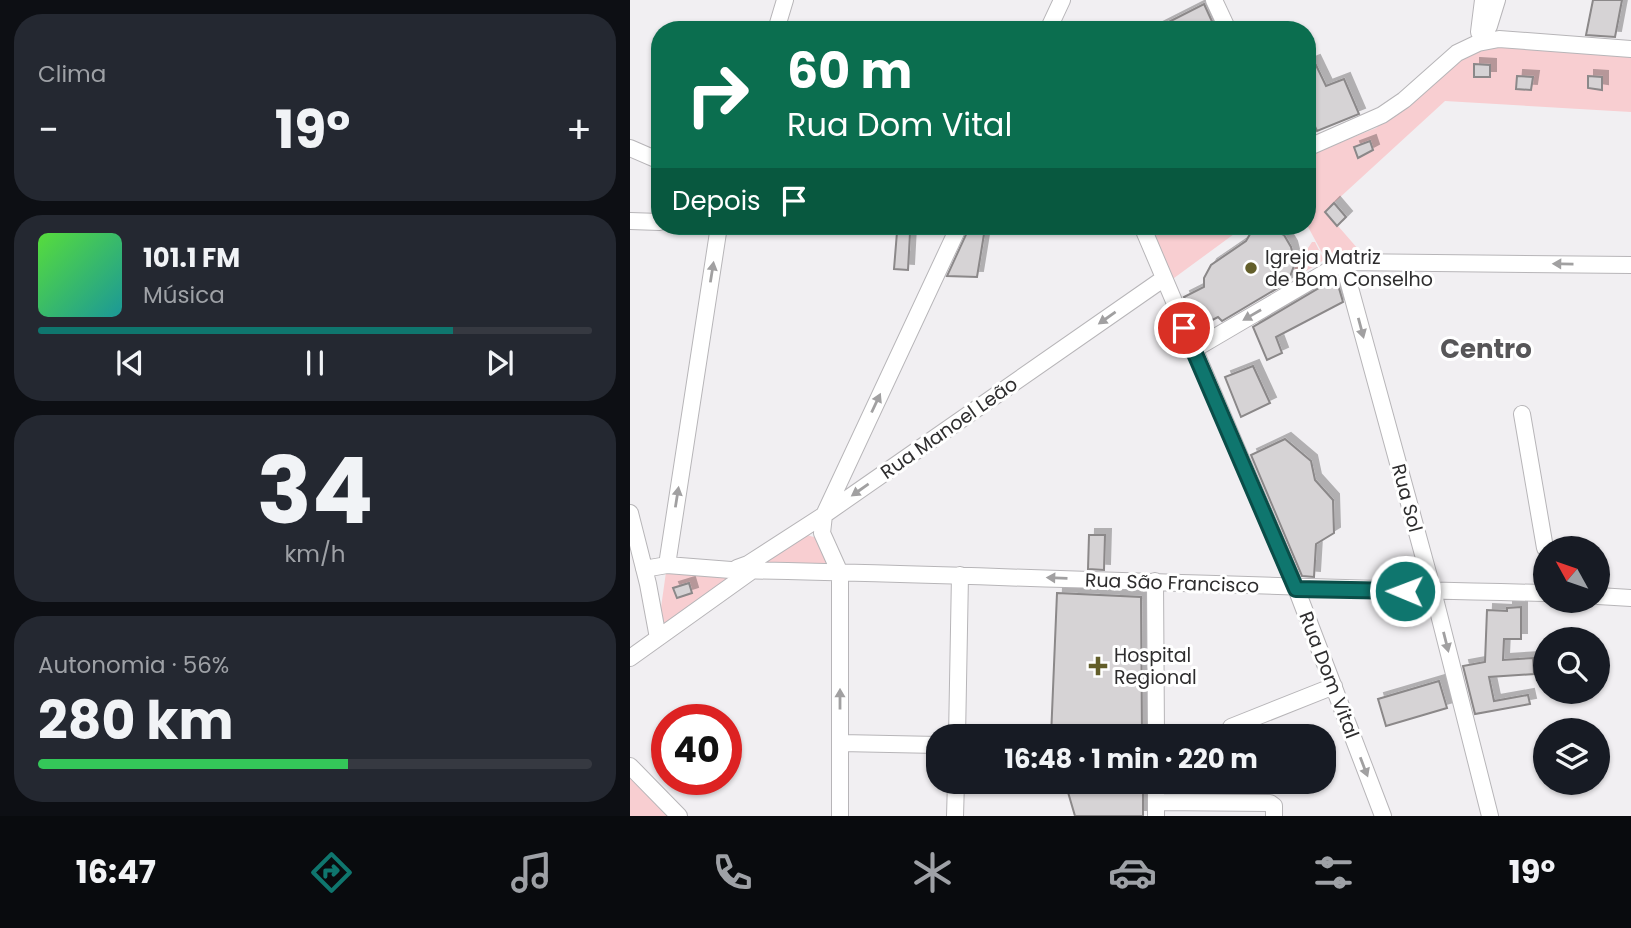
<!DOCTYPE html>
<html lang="pt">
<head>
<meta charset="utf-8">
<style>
  :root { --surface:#171b24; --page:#242831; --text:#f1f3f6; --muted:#9ea1a6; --line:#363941; --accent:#0f766e }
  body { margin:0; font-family:Poppins,sans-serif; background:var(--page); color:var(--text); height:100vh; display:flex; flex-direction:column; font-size:26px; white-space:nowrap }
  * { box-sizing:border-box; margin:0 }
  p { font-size:23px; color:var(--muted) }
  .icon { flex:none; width:38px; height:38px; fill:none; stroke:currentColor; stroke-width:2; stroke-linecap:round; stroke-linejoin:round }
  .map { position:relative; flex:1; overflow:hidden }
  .side { display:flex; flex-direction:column; gap:14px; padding:14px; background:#0d0f14; width:630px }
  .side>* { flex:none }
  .top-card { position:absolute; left:21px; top:21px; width:665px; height:214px; border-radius:28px; box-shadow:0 2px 5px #0004; background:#0b6e4f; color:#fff; overflow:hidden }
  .needle { width:46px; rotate:310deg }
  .controls { position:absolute; left:903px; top:536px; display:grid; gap:14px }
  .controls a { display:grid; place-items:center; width:77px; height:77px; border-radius:50%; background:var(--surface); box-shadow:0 2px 5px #0004; font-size:35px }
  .speed { position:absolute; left:21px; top:704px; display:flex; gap:14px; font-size:35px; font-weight:700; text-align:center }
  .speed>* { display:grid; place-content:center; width:91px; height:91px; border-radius:50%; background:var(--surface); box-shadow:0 2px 5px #0004; line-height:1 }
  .speed .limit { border:10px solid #d22; background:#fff; color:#111 }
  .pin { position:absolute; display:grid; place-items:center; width:60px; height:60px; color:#fff; margin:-30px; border:4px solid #fff; border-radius:50%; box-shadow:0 2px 7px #0007 }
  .me { position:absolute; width:77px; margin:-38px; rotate:271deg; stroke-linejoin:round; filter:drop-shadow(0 0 5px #0008) }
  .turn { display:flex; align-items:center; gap:24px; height:147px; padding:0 21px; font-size:32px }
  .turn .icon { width:91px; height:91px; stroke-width:2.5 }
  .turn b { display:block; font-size:49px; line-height:60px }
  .then { display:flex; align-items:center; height:66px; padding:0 21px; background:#0003; gap:14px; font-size:26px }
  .big { font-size:52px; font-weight:700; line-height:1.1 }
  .side .tile { flex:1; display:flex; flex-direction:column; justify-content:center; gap:10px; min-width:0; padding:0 24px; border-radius:28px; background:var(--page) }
  .side .dial { align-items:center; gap:0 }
  .dial b { font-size:91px; line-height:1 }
  .song { display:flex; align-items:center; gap:21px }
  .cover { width:84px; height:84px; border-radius:10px; background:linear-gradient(135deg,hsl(110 70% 55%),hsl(180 70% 35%)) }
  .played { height:7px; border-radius:4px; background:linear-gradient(90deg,var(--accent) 75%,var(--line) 75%) }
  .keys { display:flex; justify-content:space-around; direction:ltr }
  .heat { display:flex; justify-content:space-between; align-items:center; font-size:38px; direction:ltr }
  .charge { height:10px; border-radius:5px; background:linear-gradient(90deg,#34c759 56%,var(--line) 0) }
  .trip { position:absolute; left:296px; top:724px; width:410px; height:70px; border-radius:28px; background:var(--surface); box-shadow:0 2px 5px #0004; font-weight:700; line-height:70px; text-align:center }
  .tab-bar { display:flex; height:112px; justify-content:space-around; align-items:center; background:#090b0e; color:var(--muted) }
  .tab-bar .icon { width:49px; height:49px }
  .tab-bar .active { color:var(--accent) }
  .tab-bar b { font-size:32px; color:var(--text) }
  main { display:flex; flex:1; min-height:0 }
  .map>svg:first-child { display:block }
  .green { fill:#f8ced1 }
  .building { fill:#d6d3d5; stroke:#8b8889; stroke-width:2; filter:url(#shadow) }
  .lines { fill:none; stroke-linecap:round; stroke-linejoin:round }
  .minor-casing { stroke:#b7b5b8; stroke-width:18 }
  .minor { stroke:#fff; stroke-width:16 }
  .oneway { fill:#a1a0a1 }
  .route-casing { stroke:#0a4d48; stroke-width:18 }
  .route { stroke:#0f766e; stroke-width:12 }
  .poi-dot { fill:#635e2a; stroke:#fff; stroke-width:2.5 }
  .labels { text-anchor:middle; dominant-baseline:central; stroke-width:6; stroke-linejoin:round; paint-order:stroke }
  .poi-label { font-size:19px; fill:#2e2d2e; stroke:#fff; text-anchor:start }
  .street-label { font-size:19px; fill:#2e2d2e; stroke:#fff }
  .district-label { font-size:26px; font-weight:bold; fill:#575658; stroke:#fff }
</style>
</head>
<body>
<main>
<section class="side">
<div class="tile"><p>Clima</p>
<div class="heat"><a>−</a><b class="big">19°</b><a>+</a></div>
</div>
<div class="tile">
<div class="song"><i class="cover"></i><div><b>101.1 FM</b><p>Música</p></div></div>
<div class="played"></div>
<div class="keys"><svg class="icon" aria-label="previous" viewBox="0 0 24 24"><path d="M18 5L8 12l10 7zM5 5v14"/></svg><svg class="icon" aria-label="pause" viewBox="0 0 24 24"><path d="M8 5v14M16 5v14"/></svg><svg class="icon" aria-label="next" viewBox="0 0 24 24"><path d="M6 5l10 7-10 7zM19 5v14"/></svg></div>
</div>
<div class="tile dial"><b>34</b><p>km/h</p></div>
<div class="tile"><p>Autonomia · 56%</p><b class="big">280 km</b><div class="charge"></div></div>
</section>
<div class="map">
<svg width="1001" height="816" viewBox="0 0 1001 816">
  <defs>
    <filter id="shadow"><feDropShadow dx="6" dy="-6" stdDeviation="0" flood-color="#0004"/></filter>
  </defs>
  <rect width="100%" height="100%" fill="#f1eff2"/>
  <path class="green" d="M864,47L1001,51V112L815,101L695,211L735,257L709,256L697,262L677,225V156L746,128L832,57L848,49Z
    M518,226H615L540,281Z
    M682,242H685L694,260L668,276L664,269Z
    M177,535L187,538L200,567L115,568Z
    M36,572L98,578L28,629Z
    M0,766L49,816H0Z"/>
  <path class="building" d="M963,0H992L985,37L956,35Z
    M574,4L585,28L581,30H523Z
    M684,61L696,86L714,79L729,114L687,131L677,109V64Z
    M844,64L860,65V77H844Z
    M887,76L903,77L901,90L886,89Z
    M958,76L972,77V90L958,88Z
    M740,141L743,150L728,158L724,147Z
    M704,203L716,217L707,226L695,212Z
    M339,228H355L347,277L317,276Z
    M640,228L654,235L661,247L665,263L658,282L592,321L588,317L567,328L554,297L574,287V278L581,265L616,241L623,229Z
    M267,232L280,233L278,270L264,269Z
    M706,278L713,302L646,337L652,353L637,360L623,327Z
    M623,366L640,403L611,417L595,377Z
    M655,439L681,461L685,480L703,500L704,533L686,544L684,577L672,576L621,455Z
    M459,535H475L474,570L458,569Z
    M59,583L62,593L47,598L43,588Z
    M427,593L511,597L512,737H421Z
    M891,607V639H874L873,660L903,658L904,674L859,677L864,701L898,695L900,704L845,714L833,666L855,662L857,610L877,611V608Z
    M809,681L817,708L756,726L748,699Z
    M435,782H513V816H445Z"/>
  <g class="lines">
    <defs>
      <path id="minor" d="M584,0L598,30
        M146,30L155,0
        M418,30L432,0
        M849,32L853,0
        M848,43L859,26L867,0
        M0,148L30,161
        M677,148L752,115L774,100L827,53L848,43L869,39L1001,49
        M0,221L30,222
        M512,226L666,588L753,816
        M713,262L803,591L860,816
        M563,350L713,262L1001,265
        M892,414L915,548
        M0,513L18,584L28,638
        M37,565L89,226
        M107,568L118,564L194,515L533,279
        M14,569L37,565L101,570C372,575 644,588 915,593
        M525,581L526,737
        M968,596L1001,598
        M0,658L123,570
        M601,727L704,686
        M327,737L330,575
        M211,743L308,745
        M0,766L49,816
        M526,802L640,803L644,806V816
        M210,816V573L192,533L194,515L329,226
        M325,816L326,782
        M526,816V782"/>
    </defs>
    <use href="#minor" class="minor-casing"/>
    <use href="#minor" class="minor"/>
  </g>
  <defs><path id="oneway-solid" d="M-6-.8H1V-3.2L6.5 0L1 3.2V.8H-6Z" transform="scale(1.75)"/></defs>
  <g class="oneway">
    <use href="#oneway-solid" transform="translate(933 264) rotate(-179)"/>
    <use href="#oneway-solid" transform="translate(82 272) rotate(-81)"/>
    <use href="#oneway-solid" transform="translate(622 315) rotate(150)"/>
    <use href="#oneway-solid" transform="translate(477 318) rotate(145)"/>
    <use href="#oneway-solid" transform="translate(731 328) rotate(75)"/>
    <use href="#oneway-solid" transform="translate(246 403) rotate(-65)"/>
    <use href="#oneway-solid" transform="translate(230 490) rotate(145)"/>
    <use href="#oneway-solid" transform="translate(47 497) rotate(-81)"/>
    <use href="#oneway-solid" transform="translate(427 578) rotate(-178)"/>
    <use href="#oneway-solid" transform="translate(816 642) rotate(76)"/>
    <use href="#oneway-solid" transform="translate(210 699) rotate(-90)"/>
    <use href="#oneway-solid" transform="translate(734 767) rotate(69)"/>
  </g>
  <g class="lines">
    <defs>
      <path id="route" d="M554,328L666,589L775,591"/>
    </defs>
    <use href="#route" class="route-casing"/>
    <use href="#route" class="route"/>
  </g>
  <g class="poi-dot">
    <circle cx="621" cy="268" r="7"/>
    <path d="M464.5 655.5h7v7h7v7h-7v7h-7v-7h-7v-7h7z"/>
  </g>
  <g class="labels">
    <g class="poi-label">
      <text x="635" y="257">Igreja Matriz<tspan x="635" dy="22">de Bom Conselho</tspan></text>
      <text x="484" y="655">Hospital<tspan x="484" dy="22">Regional</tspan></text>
    </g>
    <g class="street-label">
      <text transform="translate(319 428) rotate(-35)">Rua Manoel Leão</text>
      <text transform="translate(777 498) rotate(75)">Rua Sol</text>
      <text transform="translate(542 583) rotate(2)">Rua São Francisco</text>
      <text transform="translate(699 675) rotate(69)">Rua Dom Vital</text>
    </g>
    <g class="district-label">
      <text x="856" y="349">Centro</text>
    </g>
  </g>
</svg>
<div class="controls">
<a><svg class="needle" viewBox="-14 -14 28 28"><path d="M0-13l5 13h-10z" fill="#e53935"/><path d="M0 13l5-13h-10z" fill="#9ea1a6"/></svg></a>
<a><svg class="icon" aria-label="search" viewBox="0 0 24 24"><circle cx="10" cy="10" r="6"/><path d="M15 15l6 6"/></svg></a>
<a><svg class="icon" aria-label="layers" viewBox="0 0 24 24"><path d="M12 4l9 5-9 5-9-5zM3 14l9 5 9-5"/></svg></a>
</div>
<div class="speed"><div class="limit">40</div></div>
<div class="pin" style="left:554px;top:328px;background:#d93025"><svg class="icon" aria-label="arrive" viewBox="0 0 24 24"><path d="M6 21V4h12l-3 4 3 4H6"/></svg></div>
<svg class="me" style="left:775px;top:591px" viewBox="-20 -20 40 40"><circle r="17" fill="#0f766e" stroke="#fff" stroke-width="3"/><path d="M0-11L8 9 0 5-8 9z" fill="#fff"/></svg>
<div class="trip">16:48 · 1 min · 220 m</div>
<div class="top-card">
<div class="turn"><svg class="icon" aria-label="right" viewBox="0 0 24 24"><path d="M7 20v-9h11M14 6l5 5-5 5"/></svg><div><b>60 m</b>Rua Dom Vital</div></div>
<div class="then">Depois<svg class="icon" aria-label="arrive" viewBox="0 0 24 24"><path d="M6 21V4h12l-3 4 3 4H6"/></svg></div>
</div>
</div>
</main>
<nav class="tab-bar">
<b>16:47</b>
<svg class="icon active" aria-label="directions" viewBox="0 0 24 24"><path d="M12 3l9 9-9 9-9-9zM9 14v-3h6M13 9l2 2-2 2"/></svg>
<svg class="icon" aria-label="music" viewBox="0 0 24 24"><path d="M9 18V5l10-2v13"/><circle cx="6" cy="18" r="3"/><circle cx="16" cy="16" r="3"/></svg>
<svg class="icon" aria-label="phone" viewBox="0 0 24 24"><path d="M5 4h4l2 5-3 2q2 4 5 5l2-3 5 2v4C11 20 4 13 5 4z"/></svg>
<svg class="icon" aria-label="climate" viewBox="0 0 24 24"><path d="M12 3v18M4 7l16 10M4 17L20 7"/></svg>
<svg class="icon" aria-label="car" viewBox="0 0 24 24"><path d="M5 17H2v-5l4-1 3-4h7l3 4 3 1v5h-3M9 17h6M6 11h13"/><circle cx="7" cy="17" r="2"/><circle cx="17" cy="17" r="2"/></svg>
<svg class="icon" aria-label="filters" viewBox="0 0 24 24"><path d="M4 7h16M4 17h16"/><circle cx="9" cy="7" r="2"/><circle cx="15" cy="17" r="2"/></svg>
<b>19°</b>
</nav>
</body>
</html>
